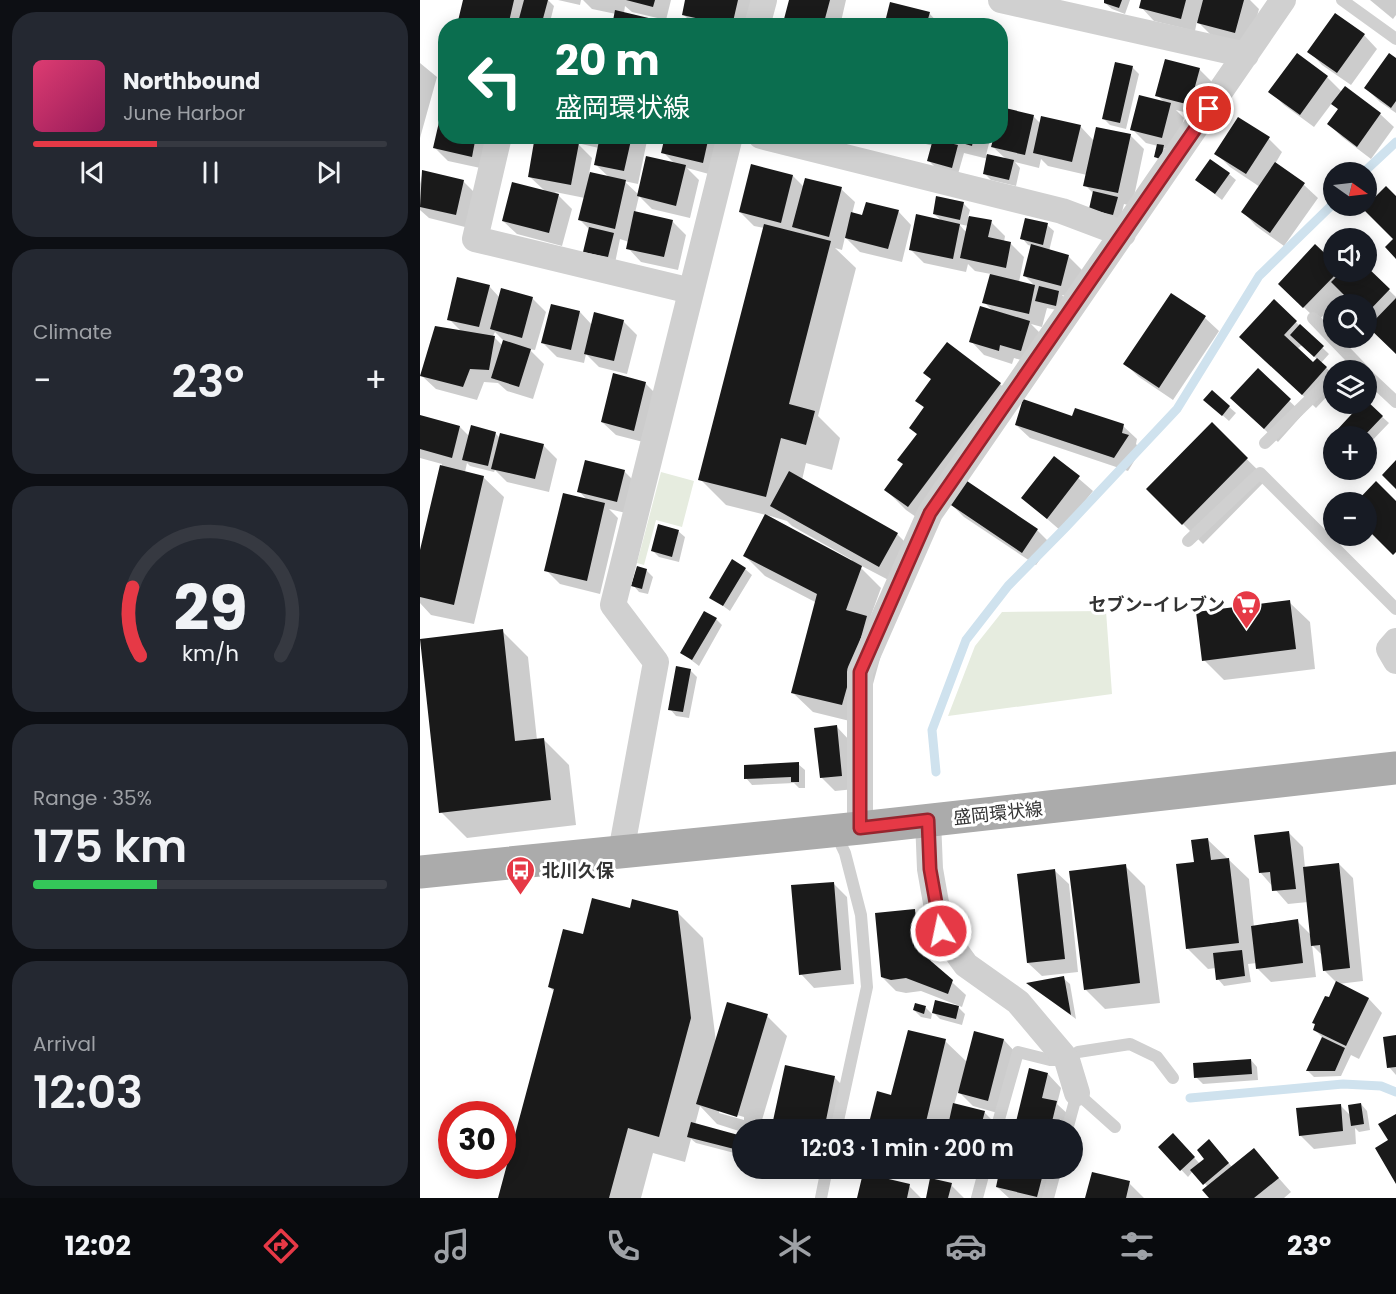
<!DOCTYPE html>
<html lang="en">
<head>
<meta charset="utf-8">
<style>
  :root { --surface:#171b24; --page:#242831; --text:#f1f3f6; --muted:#9ea1a6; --line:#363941; --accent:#e63946 }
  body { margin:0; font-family:Poppins,"Noto Sans JP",sans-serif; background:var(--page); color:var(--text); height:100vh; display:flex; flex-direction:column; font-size:22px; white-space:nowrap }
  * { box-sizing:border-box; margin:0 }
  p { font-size:20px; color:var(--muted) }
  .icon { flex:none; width:33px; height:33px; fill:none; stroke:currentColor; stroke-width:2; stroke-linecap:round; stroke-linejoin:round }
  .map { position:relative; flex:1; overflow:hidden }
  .drawer { display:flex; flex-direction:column; gap:12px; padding:12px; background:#0d0f14; width:420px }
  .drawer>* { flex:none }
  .guide { position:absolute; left:18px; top:18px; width:570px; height:126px; border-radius:24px; box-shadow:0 3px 15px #0003; background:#0b6e4f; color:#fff; overflow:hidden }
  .needle { width:39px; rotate:104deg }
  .buttons { position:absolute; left:903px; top:162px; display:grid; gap:12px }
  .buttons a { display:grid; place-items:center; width:54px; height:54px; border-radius:50%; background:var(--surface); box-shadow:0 3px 15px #0003; font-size:30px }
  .speed { position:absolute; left:18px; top:1101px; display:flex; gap:12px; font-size:30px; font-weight:700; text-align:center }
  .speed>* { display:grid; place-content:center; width:78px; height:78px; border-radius:50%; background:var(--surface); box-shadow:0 3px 15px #0003; line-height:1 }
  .speed .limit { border:9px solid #d22; background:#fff; color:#111 }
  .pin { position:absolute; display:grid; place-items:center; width:51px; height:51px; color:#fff; margin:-26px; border:3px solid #fff; border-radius:50%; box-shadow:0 2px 6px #0007 }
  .me { position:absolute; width:66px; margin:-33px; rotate:350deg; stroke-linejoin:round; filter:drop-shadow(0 0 4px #0008) }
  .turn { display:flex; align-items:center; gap:21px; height:126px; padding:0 18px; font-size:27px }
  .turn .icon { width:78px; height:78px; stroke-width:2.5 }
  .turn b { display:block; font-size:42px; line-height:51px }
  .big { font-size:45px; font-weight:600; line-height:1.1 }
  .drawer .card { flex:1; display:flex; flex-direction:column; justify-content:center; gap:9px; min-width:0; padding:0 21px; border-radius:24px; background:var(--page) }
  .drawer .dial { align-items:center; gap:0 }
  .dial svg { height:156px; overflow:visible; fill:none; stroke:var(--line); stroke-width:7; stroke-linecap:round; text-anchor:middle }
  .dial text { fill:var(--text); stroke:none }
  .song { display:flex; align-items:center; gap:18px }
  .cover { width:72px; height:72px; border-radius:9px; background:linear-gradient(135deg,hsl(340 70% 55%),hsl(330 70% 35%)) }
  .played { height:6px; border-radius:3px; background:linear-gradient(90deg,var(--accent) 35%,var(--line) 35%) }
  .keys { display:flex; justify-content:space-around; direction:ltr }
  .heat { display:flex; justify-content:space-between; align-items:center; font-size:33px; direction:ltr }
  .charge { height:9px; border-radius:4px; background:linear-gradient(90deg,#34c759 35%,var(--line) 0) }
  .trip { position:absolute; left:312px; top:1119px; width:351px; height:60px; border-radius:30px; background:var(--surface); box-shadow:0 3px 15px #0003; font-weight:600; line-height:60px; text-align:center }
  .tab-bar { display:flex; height:96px; justify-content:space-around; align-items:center; background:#090b0e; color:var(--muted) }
  .tab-bar .icon { width:42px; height:42px }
  .tab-bar .on { color:var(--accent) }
  .tab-bar b { font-size:27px; color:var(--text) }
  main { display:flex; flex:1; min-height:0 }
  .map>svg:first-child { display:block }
  .green { fill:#e6ecdf }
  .shadow { fill:#0003; fill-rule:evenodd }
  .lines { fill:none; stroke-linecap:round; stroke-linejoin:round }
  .stream { stroke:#cfe2ee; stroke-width:9 }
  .building { fill:#1a1a1a }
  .service { stroke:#d0d0d0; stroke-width:12 }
  .minor { stroke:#d0d0d0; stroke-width:26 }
  .primary { stroke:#ababab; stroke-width:33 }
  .route-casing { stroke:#96252e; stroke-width:15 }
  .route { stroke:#e63946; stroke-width:10 }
  .labels { text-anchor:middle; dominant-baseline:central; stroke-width:6; stroke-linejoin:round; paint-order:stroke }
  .poi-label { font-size:18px; font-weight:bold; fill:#333; stroke:#fff; text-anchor:end }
  .street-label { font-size:18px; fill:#333; stroke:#fff }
</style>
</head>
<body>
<main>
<section class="drawer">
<div class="card">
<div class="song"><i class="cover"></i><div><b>Northbound</b><p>June Harbor</p></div></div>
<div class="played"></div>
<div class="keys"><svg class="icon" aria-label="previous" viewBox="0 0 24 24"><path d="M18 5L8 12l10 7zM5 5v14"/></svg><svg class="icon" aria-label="pause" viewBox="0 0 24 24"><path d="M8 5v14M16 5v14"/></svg><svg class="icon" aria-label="next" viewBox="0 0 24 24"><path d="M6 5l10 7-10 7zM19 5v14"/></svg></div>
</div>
<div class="card"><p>Climate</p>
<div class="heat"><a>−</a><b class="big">23°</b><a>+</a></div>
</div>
<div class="card dial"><svg viewBox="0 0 100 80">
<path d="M14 69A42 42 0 1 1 86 69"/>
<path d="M14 69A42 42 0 0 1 10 34" stroke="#e63946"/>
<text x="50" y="56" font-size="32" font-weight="700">29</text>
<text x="50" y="72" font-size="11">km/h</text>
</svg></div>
<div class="card"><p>Range · 35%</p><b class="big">175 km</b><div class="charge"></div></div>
<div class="card"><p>Arrival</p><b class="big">12:03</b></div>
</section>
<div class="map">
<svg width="976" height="1198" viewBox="0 0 976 1198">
  <rect width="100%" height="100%" fill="#fff"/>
  <path class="green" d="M241,472L274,481L262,527L236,520L224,565L217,563Z
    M686,611L692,694L528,716L555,646L582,612Z"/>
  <path class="shadow" d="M44,0H128L134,6L129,26H40Z
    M138,0H161L160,5Z
    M163,0H251L246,20L212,12L205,6L204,13L236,21L241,26H193L196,14L172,9Z
    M267,0H334L328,26H275L263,14Z
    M370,0H426L420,26H373L366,19Z
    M686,0H710L705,14L692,9L685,3Z
    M723,0H830L839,9L829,46L792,36L777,21L775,31L734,21L721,7Z
    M950,0H976V15L973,19Z
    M509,13L521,26H466Z
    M944,35L957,49L931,85L902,65L889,51Z
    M877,55L907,77L922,92L960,114L974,127L951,159L922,137L909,124L919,110L912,103L894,127L864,105L850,91Z
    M976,60V113L960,102L946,88Z
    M0,63L17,77L0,138Z
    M712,67L719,74L706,129L690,125L683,118Z
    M779,69L793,83L783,117L756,110L764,118L756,150L744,148L749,153L742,163L735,156L738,146L726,143L712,129L745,103L737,95Z
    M582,109L613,116L621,124L660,126L674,141L710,135L724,149L712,206L704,204L700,220L678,215L674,194L665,185L667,175L628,166L621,159L619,168L595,162L600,168L596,186L571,180L564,173L568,159L544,153L538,174L516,168L509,161L513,146L477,136H571L566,155L586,159L573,147L580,136Z
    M26,136H73L65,169L28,161L15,148Z
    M137,136H228L218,184L204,181L219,195L255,164L243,152L247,136H301L296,176L267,168L279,180L270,218L232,209L219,196L215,213L252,221L266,235L258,270L221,262L208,248L209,242L200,239L195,263L171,258L165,251L170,230L160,220L165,198L135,192L152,209L142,246L97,234L83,221L126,192L110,177L142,141ZM157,143L179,148L175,164L190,178L169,174L172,158Z
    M388,136H417L414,147Z
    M849,139L862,152L855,164L884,185L898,198L864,246L836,226L823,212L840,187L810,167L796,153Z
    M332,166L373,176L384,187L421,189L435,202L432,214L443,216L478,211L491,225L482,262L440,252L425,237L422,250L415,248L436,268L398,416L420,438L412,470L386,463L382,480L477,534L497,554L480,586L436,563L461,588L449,621L466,637L442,724L393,712L372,692L397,603L345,576L325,556L346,515L306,505L280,479L344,228L334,226L320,212ZM347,515L367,521L372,526L432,560L431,562Z
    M3,171L43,181L57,195L49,228L9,218L0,210V184Z
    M809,174L816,180L802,200L777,180Z
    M543,203L550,210L548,217L571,222L585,236L584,242L590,243L604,257L599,282L615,286L604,275L612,246L608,245L602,238L627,225L634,231L629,251L648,256L662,270L654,298L642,295L645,299L642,311L627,308L622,327L611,324L623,336L614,364L594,358L592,364L564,355L551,341L574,312L564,302L571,274L555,271L548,264L546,272L504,263L490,249L522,221L514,214ZM539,224L548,226L547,232L544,230Z
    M946,268L976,297V352L946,316V304H935L924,293L898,321L860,284L914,272H946Z
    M69,286L80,298H112L126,312L115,350L109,349L124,364L113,399L87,391L78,383L64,382L57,400L16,389L2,376L41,331L29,319ZM75,332L84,341L83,346L73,336Z
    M751,295L785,318L799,331L753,400L719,377L705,364Z
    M854,301L909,354L901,363L914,375V389L896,408L835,350ZM882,345L898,360L893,364L877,349Z
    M160,312L172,325L203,321L217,335L207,374L179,367L166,354L164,363L137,357L123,343Z
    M527,344L580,384L600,404L543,480L617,530L631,544L616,565L544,517L528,501L509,526L486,510L466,490L485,465L498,435L491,428L505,409L497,400L512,380Z
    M838,371L883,414L858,442L826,412Z
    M225,383L239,397L227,443L196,435L182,422Z
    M792,392L816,413L809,421L792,406Z
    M946,402L969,423L946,447V436H924L918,431Z
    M0,417L40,427L50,437L75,433L80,438L123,445L137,459L129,492L87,482L75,470L74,472L50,466L47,463L45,472L63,477L84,497L54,624L11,615L0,603V557L22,464L0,458Z
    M653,418L703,426L717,439L716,444L721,450L708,471L610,438L596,425Z
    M792,425L847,479L783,544L728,489Z
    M635,458L673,491L641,531L603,498Z
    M204,471L218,485L210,514L189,509L198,518L180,594L140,584L126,570L168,501L159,491Z
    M258,531L265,537L259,562L239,557L232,550Z
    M325,569L332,575L310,611L291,597Z
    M226,570L233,577L228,594L219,592L213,585Z
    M869,602L890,622L895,669L804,680L784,660Z
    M296,619L302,625L279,666L262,653Z
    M82,631L108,657L117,740L123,739L149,765L156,825L47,838L21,812Z
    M270,670L277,677L269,718L256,716L250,709Z
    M417,727L430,741L435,789L415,791L401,777Z
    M378,764L385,770V788H379L374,783L332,785L326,778Z
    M869,833L883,847L885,868L919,864L933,878L943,981L918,984L949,999L962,1013L939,1059L931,1055L921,1076L894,1077L888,1071L903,1038L895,1030L917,983L904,970L903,956L892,945L896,977L851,982L838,969L837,963L828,964L831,982L804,986L798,979L796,968L788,969L768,949L776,863L787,839L829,879L834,927L877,921L891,935L888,902L868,904L840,872Z
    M705,866L725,886L740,1003L685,1009L665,989Z
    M635,871L649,884L658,972L622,976L608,963Z
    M413,883L427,897L434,984L394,988L381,974Z
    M211,910L257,912L283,938L296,1042L347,1016L367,1036L339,1130H322V1132L297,1124L280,1106L275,1125L322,1138V1155L276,1143L271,1139L265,1162L233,1153L221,1198H79L135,992L129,987L164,936ZM299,1110L324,1117V1120L299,1113Z
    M494,911L508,924L511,963L546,995L542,1007L501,991L486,993L476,991L462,977Z
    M643,978L650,984L656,1019L615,989Z
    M536,1005L545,1014L542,1025L520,1019L513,1012Z
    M506,1008L512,1014L511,1019L501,1017L494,1010Z
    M555,1033L584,1040L597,1054L581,1114L553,1106L538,1091L534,1105L564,1112L578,1126L577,1130H463L452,1119L525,1041L547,1062Z
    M976,1037V1075L969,1067Z
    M831,1060L837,1067L838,1080L783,1084L776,1077Z
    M628,1074L641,1088L637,1104L650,1116L647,1130H595Z
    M414,1077L428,1091L420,1130H353Z
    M941,1104L947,1111L950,1130L939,1132L935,1128L936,1144L894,1149L880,1135L920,1105L931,1116Z
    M753,1135L780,1164L795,1147L812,1167L834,1150L871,1192L864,1198H791L788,1187L773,1171L768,1177L740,1147Z
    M532,1168H567L564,1179L535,1171Z
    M582,1168H612L623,1171L637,1185L633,1198H589L577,1187Z
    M709,1183L724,1198H667Z
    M531,1185L544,1198H507Z
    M489,1186L501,1198H438Z"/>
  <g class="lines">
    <path class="stream" d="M944,172L976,142
      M516,772L512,730L546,640L588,586L646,527L757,409L839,276L914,203
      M770,1098L923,1084L961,1086L976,1092"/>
  </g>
  <path class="building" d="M43,0H94L88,26L37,25Z
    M104,0H128L121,26H97Z
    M206,0H235L233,7Z
    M265,0H318L312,26L262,15Z
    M369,0H410L403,26H390L364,19Z
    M684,0H702L699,8L684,3Z
    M721,0H766L761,19L719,8Z
    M783,0H824L815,33L777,23Z
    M470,2L510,12L506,26H464Z
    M195,10L237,20L236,26H192Z
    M915,13L945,34L917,73L887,52Z
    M877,53L908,76L880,115L848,92Z
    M969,53L976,58V101L971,108L944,88Z
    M745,59L780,68L770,105L735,96Z
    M695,62L713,66L700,123L682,119Z
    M925,86L961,113L937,147L907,124L918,109L911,104Z
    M719,95L751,103L742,138L710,130Z
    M581,107L614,115L605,155L571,147L574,136H580Z
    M22,109L26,110V136H56L52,157L13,148Z
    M621,116L661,125L652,162L613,153Z
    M818,117L850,137L826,174L794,154Z
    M676,127L711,134L698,193L663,186Z
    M115,136L159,143L151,185L108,177Z
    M180,136H212L204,171L174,165Z
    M245,136H289L283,163L241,153Z
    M518,136H554L552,146Z
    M513,139L538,145L532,168L507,161Z
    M737,144L744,145L741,159L734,157Z
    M567,154L594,160L589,180L563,174Z
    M226,156L266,165L256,206L217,196Z
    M790,159L810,173L795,194L775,180Z
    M855,162L885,183L850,233L821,212Z
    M331,164L373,175L361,223L319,212Z
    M2,170L44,180L36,215L0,207Z
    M170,172L206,180L195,229L158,220Z
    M385,178L422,187L409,237L372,227Z
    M92,182L139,194L129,233L82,221Z
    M966,186L976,196V259L965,247L973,239L943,209Z
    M673,191L698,197L693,215L669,209Z
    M516,196L544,202L540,220L513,214Z
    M446,202L479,210L468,249L425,238L431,212L442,215Z
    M214,211L253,220L244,257L206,249Z
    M496,214L540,224L533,259L489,250Z
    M549,216L572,220L568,237L591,242L586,268L540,258Z
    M605,218L628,223L623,245L600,239Z
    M344,224L411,241L369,404L395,411L386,445L361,438L346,497L278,480Z
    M169,227L194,233L188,257L163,252Z
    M611,244L649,255L641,286L603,276Z
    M895,244L914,262V272H918L883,308L858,284Z
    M946,266L970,289L946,314V304H933L911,282L921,272H946Z
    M570,274L615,285L609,314L562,303Z
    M37,277L70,285L59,327L27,320Z
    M619,286L639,291L636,306L615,301Z
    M81,288L113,297L102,338L70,329Z
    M751,293L786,316L739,388L703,364Z
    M976,298V354L948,327Z
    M854,299L877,321L864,335L893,362L897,358L907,367L882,395L819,337Z
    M131,304L160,311L151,350L121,343Z
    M560,306L610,321L601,351L580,345L579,351L549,342Z
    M174,312L204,320L194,361L164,354Z
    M880,324L904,346L894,357L870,335Z
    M15,326L75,336L69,370L50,369L43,387L0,376Z
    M83,340L111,349L99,387L71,378Z
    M527,342L581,383L488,507L464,490L483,464L477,460L497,434L489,428L504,407L495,401L511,379L503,373Z
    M838,368L871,399L844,429L810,398Z
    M193,373L226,382L214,431L181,422Z
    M792,390L810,406L802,416L783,400Z
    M603,399L652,416L655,408L704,424L702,433L709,435L694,458L595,425Z
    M946,400L963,416L944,436H922L916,431L941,404H946Z
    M0,415L40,426L32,458L0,449Z
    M792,422L828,458L762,525L726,489Z
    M51,425L76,432L68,466L42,460Z
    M80,433L124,444L115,479L71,469Z
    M634,456L660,476L627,519L601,498Z
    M165,460L205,470L197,502L157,492Z
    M976,460V489L962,475Z
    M20,465L64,476L34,605L0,597V550Z
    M369,471L478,533L459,567L350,506Z
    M544,479L618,529L602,553L528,503Z
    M956,481L976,501V552L973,555L946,528V513L948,511L946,502L937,501Z
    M143,493L185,503L167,581L124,571Z
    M345,514L442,566L426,610L447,616L422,705L371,693L397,594L323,556Z
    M238,524L259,530L252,557L231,551Z
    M312,559L326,568L303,606L289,598Z
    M217,566L227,569L222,589L211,586Z
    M870,600L876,649L782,661L776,612Z
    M284,611L297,618L272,660L260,653Z
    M83,629L95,741L124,738L131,800L19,813L0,639Z
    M256,666L271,669L263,712L248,710Z
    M417,725L422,776L400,778L394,728Z
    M379,762V782H371V777L324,779V765Z
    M869,831L876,889L852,891L850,872L839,873L834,835Z
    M788,838L791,860L809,858L819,943L766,949L756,864L774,862L771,840Z
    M919,863L930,968L903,971L900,945L891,946L883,867Z
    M706,864L720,983L664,990L649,871Z
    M635,869L645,959L607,963L597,874Z
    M414,882L421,970L379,975L371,885Z
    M172,898L210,908L212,899L258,911L271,1018L239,1137L208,1128L189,1198H78L134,989L128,987L143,929L163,934Z
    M495,909L498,950L533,980L528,994L486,978L471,980L461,977L455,913Z
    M878,919L883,963L836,969L831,926Z
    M822,950L825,976L796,980L793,953Z
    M644,976L651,1015L606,983Z
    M916,981L949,998L926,1046L893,1030L895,1024L892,1023L905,996L909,997Z
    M515,1000L539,1006L536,1019L512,1013Z
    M307,1002L348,1014L317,1117L276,1104Z
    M495,1003L506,1006L504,1014L493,1010Z
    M488,1030L526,1039L504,1130H475L476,1126L450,1119L457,1091L471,1095Z
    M554,1031L584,1039L568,1101L538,1093Z
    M976,1035V1067L967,1068L963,1037Z
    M902,1037L925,1048L915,1071H886Z
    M831,1059L832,1074L774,1078L773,1063Z
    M365,1065L415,1076L404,1130H351Z
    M609,1068L628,1073L622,1098L637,1101L630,1130H594Z
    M533,1103L565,1111L560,1130H527Z
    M941,1103L944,1124L931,1126L928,1105Z
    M921,1104L923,1131L879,1136L876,1108Z
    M976,1114V1184L955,1148L968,1140L958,1124Z
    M271,1122L322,1136V1151L267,1137Z
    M753,1133L775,1157L760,1171L738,1147Z
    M789,1139L809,1163L783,1185L770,1170L784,1159L777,1150Z
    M834,1148L859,1178L834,1198H789L782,1190Z
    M580,1168L624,1170L617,1197L576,1187Z
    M672,1172L710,1181L706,1198H665Z
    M443,1173L490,1184L487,1198H437Z
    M510,1178L532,1183L528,1198H506Z"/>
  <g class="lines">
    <path class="service" d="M922,0L976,39
      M893,318L943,370
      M946,374L976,402
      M845,443L914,376
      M768,541L840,473L976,609
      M415,832L425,853L441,915L447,987L416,1130
      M576,1130L598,1052L630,1060H647L658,1052L710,1044L737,1057L753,1078
      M647,1130L657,1093L695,1127
      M401,1198L407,1168
      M557,1198L565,1168
      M628,1198L636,1168"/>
    <path class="minor" d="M581,0L826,55
      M337,26L344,0
      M79,136L55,239L271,291
      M341,136L642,211L703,234
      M976,641L969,649L976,661
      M508,820L510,869L521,931L546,965L598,1002L647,1060L657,1093
      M440,828V672L510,513L863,0
      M201,852L236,662L193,605L310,136"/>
    <path class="primary" d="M0,872L440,828L976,768"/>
  </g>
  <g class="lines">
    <defs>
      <path id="route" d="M521,931L510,869L508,820L440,828V672L510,513L789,109"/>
    </defs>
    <use href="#route" class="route-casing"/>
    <use href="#route" class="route"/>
  </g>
  <defs>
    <symbol id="supermarket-pin" viewBox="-11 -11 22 30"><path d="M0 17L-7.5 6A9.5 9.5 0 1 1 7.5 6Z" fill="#e63946" stroke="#fff"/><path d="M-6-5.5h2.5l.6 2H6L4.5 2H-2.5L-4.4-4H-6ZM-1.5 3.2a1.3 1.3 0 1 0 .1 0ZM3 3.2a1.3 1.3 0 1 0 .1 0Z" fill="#fff"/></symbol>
    <symbol id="bus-pin" viewBox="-11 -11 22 30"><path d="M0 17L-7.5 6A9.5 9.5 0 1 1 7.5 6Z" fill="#e63946" stroke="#fff"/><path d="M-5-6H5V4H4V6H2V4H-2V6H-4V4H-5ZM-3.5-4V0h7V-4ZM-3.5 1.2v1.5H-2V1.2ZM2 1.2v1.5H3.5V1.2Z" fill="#fff"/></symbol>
  </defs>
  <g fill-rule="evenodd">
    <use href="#supermarket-pin" x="810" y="588" width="33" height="45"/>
    <use href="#bus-pin" x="84" y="854" width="33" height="45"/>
  </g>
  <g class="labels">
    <g class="poi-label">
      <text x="805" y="604">セブン-イレブン</text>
      <text x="122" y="870" text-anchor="start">北川久保</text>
    </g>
    <g class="street-label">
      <text transform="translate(578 813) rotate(-6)">盛岡環状線</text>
    </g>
  </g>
</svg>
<div class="buttons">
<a><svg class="needle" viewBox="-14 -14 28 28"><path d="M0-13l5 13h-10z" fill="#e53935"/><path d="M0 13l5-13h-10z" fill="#9ea1a6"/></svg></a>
<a><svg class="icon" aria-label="sound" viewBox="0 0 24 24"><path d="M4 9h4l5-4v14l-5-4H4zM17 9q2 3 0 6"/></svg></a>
<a><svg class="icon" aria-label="search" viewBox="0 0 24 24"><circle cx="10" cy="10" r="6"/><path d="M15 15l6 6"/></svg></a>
<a><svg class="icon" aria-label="layers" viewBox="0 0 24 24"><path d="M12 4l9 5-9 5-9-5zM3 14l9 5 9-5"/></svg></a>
<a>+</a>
<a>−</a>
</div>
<div class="speed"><div class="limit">30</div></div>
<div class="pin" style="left:789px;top:109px;background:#d93025"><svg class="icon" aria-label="arrive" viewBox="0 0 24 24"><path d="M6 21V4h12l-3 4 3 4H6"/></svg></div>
<svg class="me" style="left:521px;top:931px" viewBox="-20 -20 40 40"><circle r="17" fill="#e63946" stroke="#fff" stroke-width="3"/><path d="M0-11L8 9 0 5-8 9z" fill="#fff"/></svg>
<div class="trip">12:03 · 1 min · 200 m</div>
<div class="guide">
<div class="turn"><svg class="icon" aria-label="left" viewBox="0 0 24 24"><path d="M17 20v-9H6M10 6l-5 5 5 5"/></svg><div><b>20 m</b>盛岡環状線</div></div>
</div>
</div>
</main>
<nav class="tab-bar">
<b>12:02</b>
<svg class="icon on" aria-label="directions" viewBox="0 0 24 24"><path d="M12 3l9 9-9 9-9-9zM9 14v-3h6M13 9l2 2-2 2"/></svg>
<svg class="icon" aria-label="music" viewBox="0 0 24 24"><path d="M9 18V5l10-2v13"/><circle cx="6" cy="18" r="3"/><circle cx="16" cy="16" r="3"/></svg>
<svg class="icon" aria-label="phone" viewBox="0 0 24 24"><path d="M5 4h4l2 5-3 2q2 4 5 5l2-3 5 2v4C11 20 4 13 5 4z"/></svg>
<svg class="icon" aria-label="climate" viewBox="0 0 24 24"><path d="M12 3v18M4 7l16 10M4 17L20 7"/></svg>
<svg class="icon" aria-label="car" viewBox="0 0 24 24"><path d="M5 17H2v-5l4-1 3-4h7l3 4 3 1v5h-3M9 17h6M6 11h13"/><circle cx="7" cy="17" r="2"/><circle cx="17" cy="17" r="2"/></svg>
<svg class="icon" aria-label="filters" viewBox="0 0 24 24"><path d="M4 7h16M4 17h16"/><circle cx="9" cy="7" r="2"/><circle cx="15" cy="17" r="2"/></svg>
<b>23°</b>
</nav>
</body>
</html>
